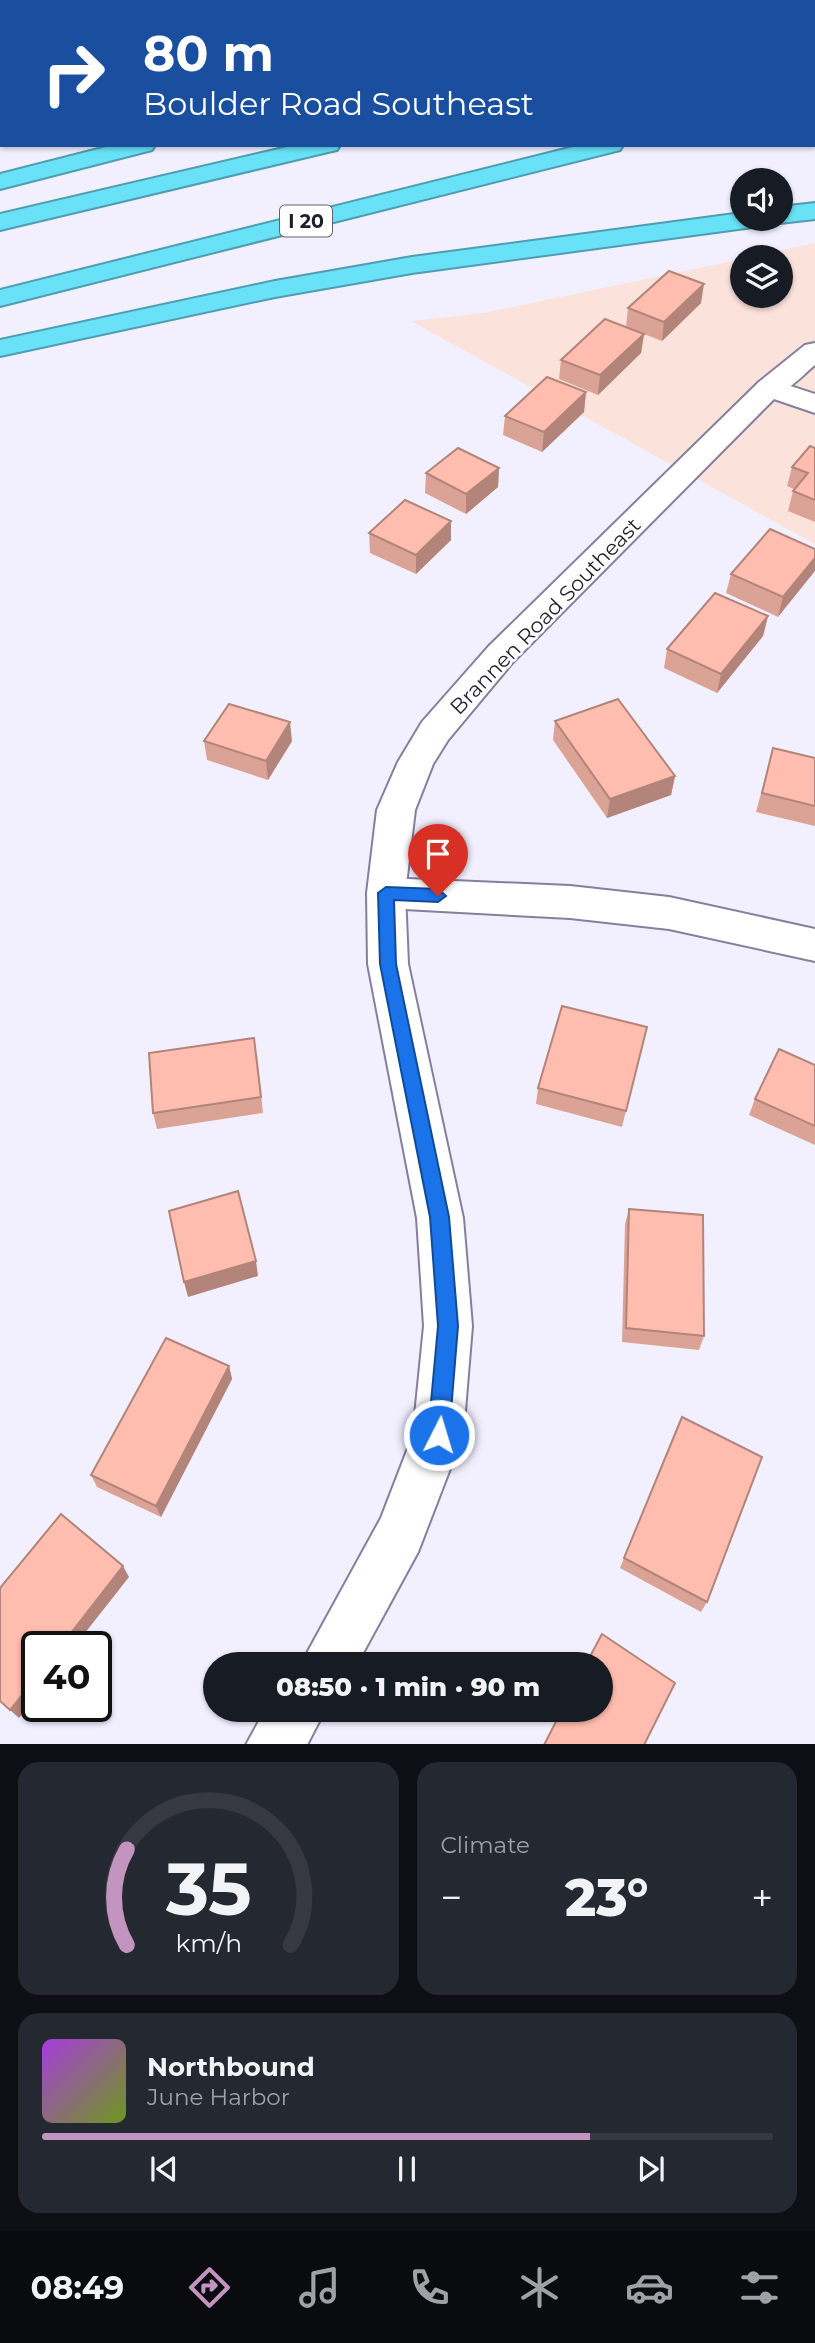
<!DOCTYPE html>
<html lang="en">
<head>
<meta charset="utf-8">
<style>
  :root { --surface:#171b24; --page:#242831; --text:#f1f3f6; --muted:#9ea1a6; --line:#363941; --accent:#c494c1 }
  body { margin:0; font-family:Montserrat,sans-serif; background:var(--page); color:var(--text); height:100vh; display:flex; flex-direction:column; font-size:26px; white-space:nowrap }
  * { box-sizing:border-box; margin:0 }
  p { font-size:23px; color:var(--muted) }
  .icon { flex:none; width:38px; height:38px; fill:none; stroke:currentColor; stroke-width:2; stroke-linecap:round; stroke-linejoin:round }
  .map { position:relative; height:1744px; overflow:hidden }
  .drawer { display:flex; flex-direction:column; gap:18px; padding:18px; background:#0d0f14; flex:1 }
  .drawer>* { flex:none }
  .banner { position:absolute; left:0px; top:0px; width:816px; height:147px; box-shadow:0 2px 5px #0004; background:#1a4fa0; color:#fff; overflow:hidden }
  .controls { position:absolute; left:730px; top:168px; display:grid; gap:14px }
  .controls a { display:grid; place-items:center; width:63px; height:63px; border-radius:50%; background:var(--surface); box-shadow:0 2px 5px #0004; font-size:35px }
  .speed { position:absolute; left:21px; top:1631px; display:flex; gap:14px; font-size:35px; font-weight:700; text-align:center }
  .speed>* { display:grid; place-content:center; width:91px; height:91px; border-radius:50%; background:var(--surface); box-shadow:0 2px 5px #0004; line-height:1 }
  .speed .limit { border:4px solid #111; border-radius:10px; background:#fff; color:#111 }
  .pin { position:absolute; display:grid; place-items:center; width:60px; height:60px; color:#fff; margin:-72px -30px; border-radius:50% 50% 50% 0; rotate:-45deg; box-shadow:0 0 7px #0007 }
  .pin .icon { rotate:45deg }
  .me { position:absolute; width:77px; margin:-38px; rotate:5deg; stroke-linejoin:round; filter:drop-shadow(0 0 5px #0008) }
  .turn { display:flex; align-items:center; gap:24px; height:147px; padding:0 28px; font-size:32px }
  .turn .icon { width:91px; height:91px; stroke-width:2.5 }
  .turn b { display:block; font-size:49px; line-height:60px }
  .big { font-size:52px; font-weight:800; line-height:1.1 }
  .drawer .card { flex:1; display:flex; flex-direction:column; justify-content:center; gap:10px; min-width:0; padding:0 24px; border-radius:21px; background:var(--page) }
  .drawer .dial { align-items:center; gap:0 }
  .dial svg { height:182px; overflow:visible; fill:none; stroke:var(--line); stroke-width:7; stroke-linecap:round; text-anchor:middle }
  .dial text { fill:var(--text); stroke:none }
  .song { display:flex; align-items:center; gap:21px }
  .cover { width:84px; height:84px; border-radius:10px; background:linear-gradient(135deg,hsl(280 70% 55%),hsl(80 70% 35%)) }
  .played { height:7px; border-radius:4px; background:linear-gradient(90deg,var(--accent) 75%,var(--line) 75%) }
  .keys { display:flex; justify-content:space-around; direction:ltr }
  .heat { display:flex; justify-content:space-between; align-items:center; font-size:38px; direction:ltr }
  .drawer .tiles { flex:1; display:grid; gap:18px; grid-template-columns:1fr 1fr }
  .card:last-child { grid-column:span 2 }
  .trip { position:absolute; left:203px; top:1652px; width:410px; height:70px; border-radius:35px; background:var(--surface); box-shadow:0 2px 5px #0004; font-weight:800; line-height:70px; text-align:center }
  .menu { display:flex; height:112px; justify-content:space-around; align-items:center; background:#090b0e; color:var(--muted) }
  .menu .icon { width:49px; height:49px }
  .menu .active { color:var(--accent) }
  .menu b { font-size:32px; color:var(--text) }
  .map>svg:first-child { display:block }
  .commercial { fill:#fbe2da }
  .lines { fill:none; stroke-linecap:round; stroke-linejoin:round }
  .service-casing { stroke:#847f9f; stroke-width:4 }
  .minor-casing { stroke:#847f9f; stroke-width:4 }
  .tertiary-casing { stroke:#847f9f; stroke-width:4 }
  .motorway-casing { stroke:#4f9db0; stroke-width:4 }
  .service { fill:#fff; fill-rule:evenodd }
  .minor { fill:#fff; fill-rule:evenodd }
  .tertiary { fill:#fff; fill-rule:evenodd }
  .motorway { fill:#69e2f8; fill-rule:evenodd }
  .wall { fill:#daa396 }
  .shaded-wall { fill:#b2847a }
  .building { fill:#febdae; stroke:#b2847a; stroke-width:2 }
  .route { fill:#1a73e8; stroke:#114b97; stroke-width:2 }
  .labels { text-anchor:middle; dominant-baseline:central; stroke-width:5; stroke-linejoin:round; paint-order:stroke }
  .shield { fill:#fff; stroke:#63626b; stroke-width:2 }
  .shield-label { font-size:19px; font-weight:bold; fill:#201e2b }
  .street-label { font-size:21px; fill:#201e2b; stroke:#fff }
</style>
</head>
<body>
<div class="map">
<svg width="815" height="1745" viewBox="0 0 815 1745">
  <rect width="100%" height="100%" fill="#f2f0ff"/>
  <path class="commercial" d="M0,0H419L2,2L0,133Z
    M815,243V544L411,321L484,313L742,259V296H780V257H749Z"/>
  <g class="lines">
    <defs>
      <path id="service" d="M94,0H105L106,2H95Z"/>
      <path id="minor" d="M815,343V365C798,379 782,400 759,394L755,388L759,382L805,345Z
        M386,878L570,886L669,897L815,929V961L669,929L570,918L386,908L372,904L367,893L372,882Z"/>
      <path id="tertiary" d="M714,0H740L742,2H716Z
        M769,379L815,394V413L774,399L513,662L448,740L433,764L415,810L405,893L408,964L463,1218L472,1326L463,1435L418,1552L357,1664H301L381,1518L413,1435L424,1326L417,1218L368,964L367,893L377,810L398,762L422,722L489,646L759,382Z
        M265,1710H325L307,1745H246Z"/>
      <path id="motorway" d="M569,0H594L567,2Z
        M814,24H815V38H814Z
        M114,145H155L152,150L0,189V174Z
        M296,145H340L337,150L328,152L0,230V214Z
        M581,145H623L620,150L0,306V290Z
        M815,203V219L780,223L770,219H780V207Z
        M742,213V219H766L762,224L753,227L412,273L275,297L0,356V340L275,281L412,257Z"/>
    </defs>
    <use href="#service" class="service-casing"/>
    <use href="#minor" class="minor-casing"/>
    <use href="#tertiary" class="tertiary-casing"/>
    <use href="#motorway" class="motorway-casing"/>
    <use href="#service" class="service"/>
    <use href="#minor" class="minor"/>
    <use href="#tertiary" class="tertiary"/>
    <use href="#motorway" class="motorway"/>
  </g>
  <path class="wall" d="M701,303L662,341L644,334L641,353L598,395L559,379L561,360L626,327L628,308Z
    M586,392L584,412L542,452L503,435L505,416Z
    M815,448V522L788,511L793,491L794,489L787,486L792,467Z
    M499,468L498,487L466,514L425,493L426,473Z
    M369,533L451,540L416,574L370,553Z
    M815,549L778,617L726,593L731,574Z
    M768,616L763,636L717,693L664,668L667,649Z
    M555,721L675,776L671,795L607,818L553,740Z
    M204,741H292L268,780L207,760Z
    M773,748L815,758V826L756,812Z
    M647,1027L622,1127L536,1104L538,1088Z
    M257,1055L263,1113L157,1129L153,1113Z
    M815,1065V1145L749,1115L755,1099Z
    M629,1209L704,1336L699,1350L622,1342L625,1224Z
    M229,1366L232,1379L161,1517L97,1487L91,1475Z
    M682,1417L707,1602L701,1612L620,1568Z"/>
  <path class="shaded-wall" d="M704,284L701,303L662,341L664,322Z
    M644,334L641,353L598,395L600,375Z
    M586,392L584,412L542,452L544,432Z
    M499,468L498,487L466,514V494Z
    M451,521V540L416,574V555Z
    M815,558V571L778,617L783,597Z
    M768,616L763,636L717,693L721,674Z
    M290,722L292,741L268,780L266,761Z
    M675,776L671,795L607,818L610,799Z
    M256,1261L258,1276L188,1297L184,1282Z
    M229,1366L232,1379L161,1517L156,1506Z
    M123,1566L129,1577L74,1647H60Z
    M37,1676V1695L19,1718L10,1710Z"/>
  <path class="building" d="M669,271L704,284L664,322L628,308Z
    M605,319L644,334L600,375L561,360Z
    M547,377L586,392L544,432L505,416Z
    M810,446L815,448V500L793,491L808,473L792,467Z
    M458,448L499,468L466,494L426,473Z
    M405,500L451,521L416,555L369,533Z
    M770,529L815,549V558L783,597L731,574Z
    M715,593L768,616L721,674L667,649Z
    M618,699L675,776L610,799L555,721Z
    M229,704L290,722L266,761L204,741Z
    M773,748L815,758V806L762,793Z
    M562,1006L647,1027L626,1111L538,1088Z
    M254,1038L261,1097L153,1113L149,1053Z
    M779,1049L815,1065V1126L755,1099Z
    M238,1191L256,1261L184,1282L169,1211Z
    M629,1209L703,1215L704,1336L626,1328Z
    M166,1338L229,1366L156,1506L91,1475Z
    M682,1417L762,1457L707,1602L624,1558Z
    M61,1514L123,1566L60,1647H37V1676L10,1710L0,1701V1588Z
    M602,1634L675,1683L644,1745H544L562,1710H600V1664H586Z"/>
  <path class="route" d="M386,887L438,889L446,896L438,902L394,900L396,964L449,1217L458,1326L449,1435L446,1443L439,1446L431,1443L428,1435L438,1326L430,1217L380,964L378,893Z"/>
  <g class="labels">
    <rect class="shield" x="280" y="205.5" width="52" height="31" rx="5"/>
    <g class="shield-label">
      <text x="306" y="221">I 20</text>
    </g>
    <g class="street-label">
      <text transform="translate(545 616) rotate(-46)">Brannen Road Southeast</text>
    </g>
  </g>
</svg>
<div class="controls">
<a><svg class="icon" aria-label="sound" viewBox="0 0 24 24"><path d="M4 9h4l5-4v14l-5-4H4zM17 9q2 3 0 6"/></svg></a>
<a><svg class="icon" aria-label="layers" viewBox="0 0 24 24"><path d="M12 4l9 5-9 5-9-5zM3 14l9 5 9-5"/></svg></a>
</div>
<div class="speed"><div class="limit">40</div></div>
<div class="pin" style="left:438px;top:896px;background:#d93025"><svg class="icon" aria-label="arrive" viewBox="0 0 24 24"><path d="M6 21V4h12l-3 4 3 4H6"/></svg></div>
<svg class="me" style="left:439px;top:1435px" viewBox="-20 -20 40 40"><circle r="17" fill="#1a73e8" stroke="#fff" stroke-width="3"/><path d="M0-11L8 9 0 5-8 9z" fill="#fff"/></svg>
<div class="trip">08:50 · 1 min · 90 m</div>
<div class="banner">
<div class="turn"><svg class="icon" aria-label="right" viewBox="0 0 24 24"><path d="M7 20v-9h11M14 6l5 5-5 5"/></svg><div><b>80 m</b>Boulder Road Southeast</div></div>
</div>
</div>
<section class="drawer">
<div class="tiles">
<div class="card dial"><svg viewBox="0 0 100 80">
<path d="M14 69A42 42 0 1 1 86 69"/>
<path d="M14 69A42 42 0 0 1 14 27" stroke="#c494c1"/>
<text x="50" y="56" font-size="32" font-weight="700">35</text>
<text x="50" y="72" font-size="11">km/h</text>
</svg></div>
<div class="card"><p>Climate</p>
<div class="heat"><a>−</a><b class="big">23°</b><a>+</a></div>
</div>
<div class="card">
<div class="song"><i class="cover"></i><div><b>Northbound</b><p>June Harbor</p></div></div>
<div class="played"></div>
<div class="keys"><svg class="icon" aria-label="previous" viewBox="0 0 24 24"><path d="M18 5L8 12l10 7zM5 5v14"/></svg><svg class="icon" aria-label="pause" viewBox="0 0 24 24"><path d="M8 5v14M16 5v14"/></svg><svg class="icon" aria-label="next" viewBox="0 0 24 24"><path d="M6 5l10 7-10 7zM19 5v14"/></svg></div>
</div>
</div>
</section>
<nav class="menu">
<b>08:49</b>
<svg class="icon active" aria-label="directions" viewBox="0 0 24 24"><path d="M12 3l9 9-9 9-9-9zM9 14v-3h6M13 9l2 2-2 2"/></svg>
<svg class="icon" aria-label="music" viewBox="0 0 24 24"><path d="M9 18V5l10-2v13"/><circle cx="6" cy="18" r="3"/><circle cx="16" cy="16" r="3"/></svg>
<svg class="icon" aria-label="phone" viewBox="0 0 24 24"><path d="M5 4h4l2 5-3 2q2 4 5 5l2-3 5 2v4C11 20 4 13 5 4z"/></svg>
<svg class="icon" aria-label="climate" viewBox="0 0 24 24"><path d="M12 3v18M4 7l16 10M4 17L20 7"/></svg>
<svg class="icon" aria-label="car" viewBox="0 0 24 24"><path d="M5 17H2v-5l4-1 3-4h7l3 4 3 1v5h-3M9 17h6M6 11h13"/><circle cx="7" cy="17" r="2"/><circle cx="17" cy="17" r="2"/></svg>
<svg class="icon" aria-label="filters" viewBox="0 0 24 24"><path d="M4 7h16M4 17h16"/><circle cx="9" cy="7" r="2"/><circle cx="15" cy="17" r="2"/></svg>
</nav>
</body>
</html>
